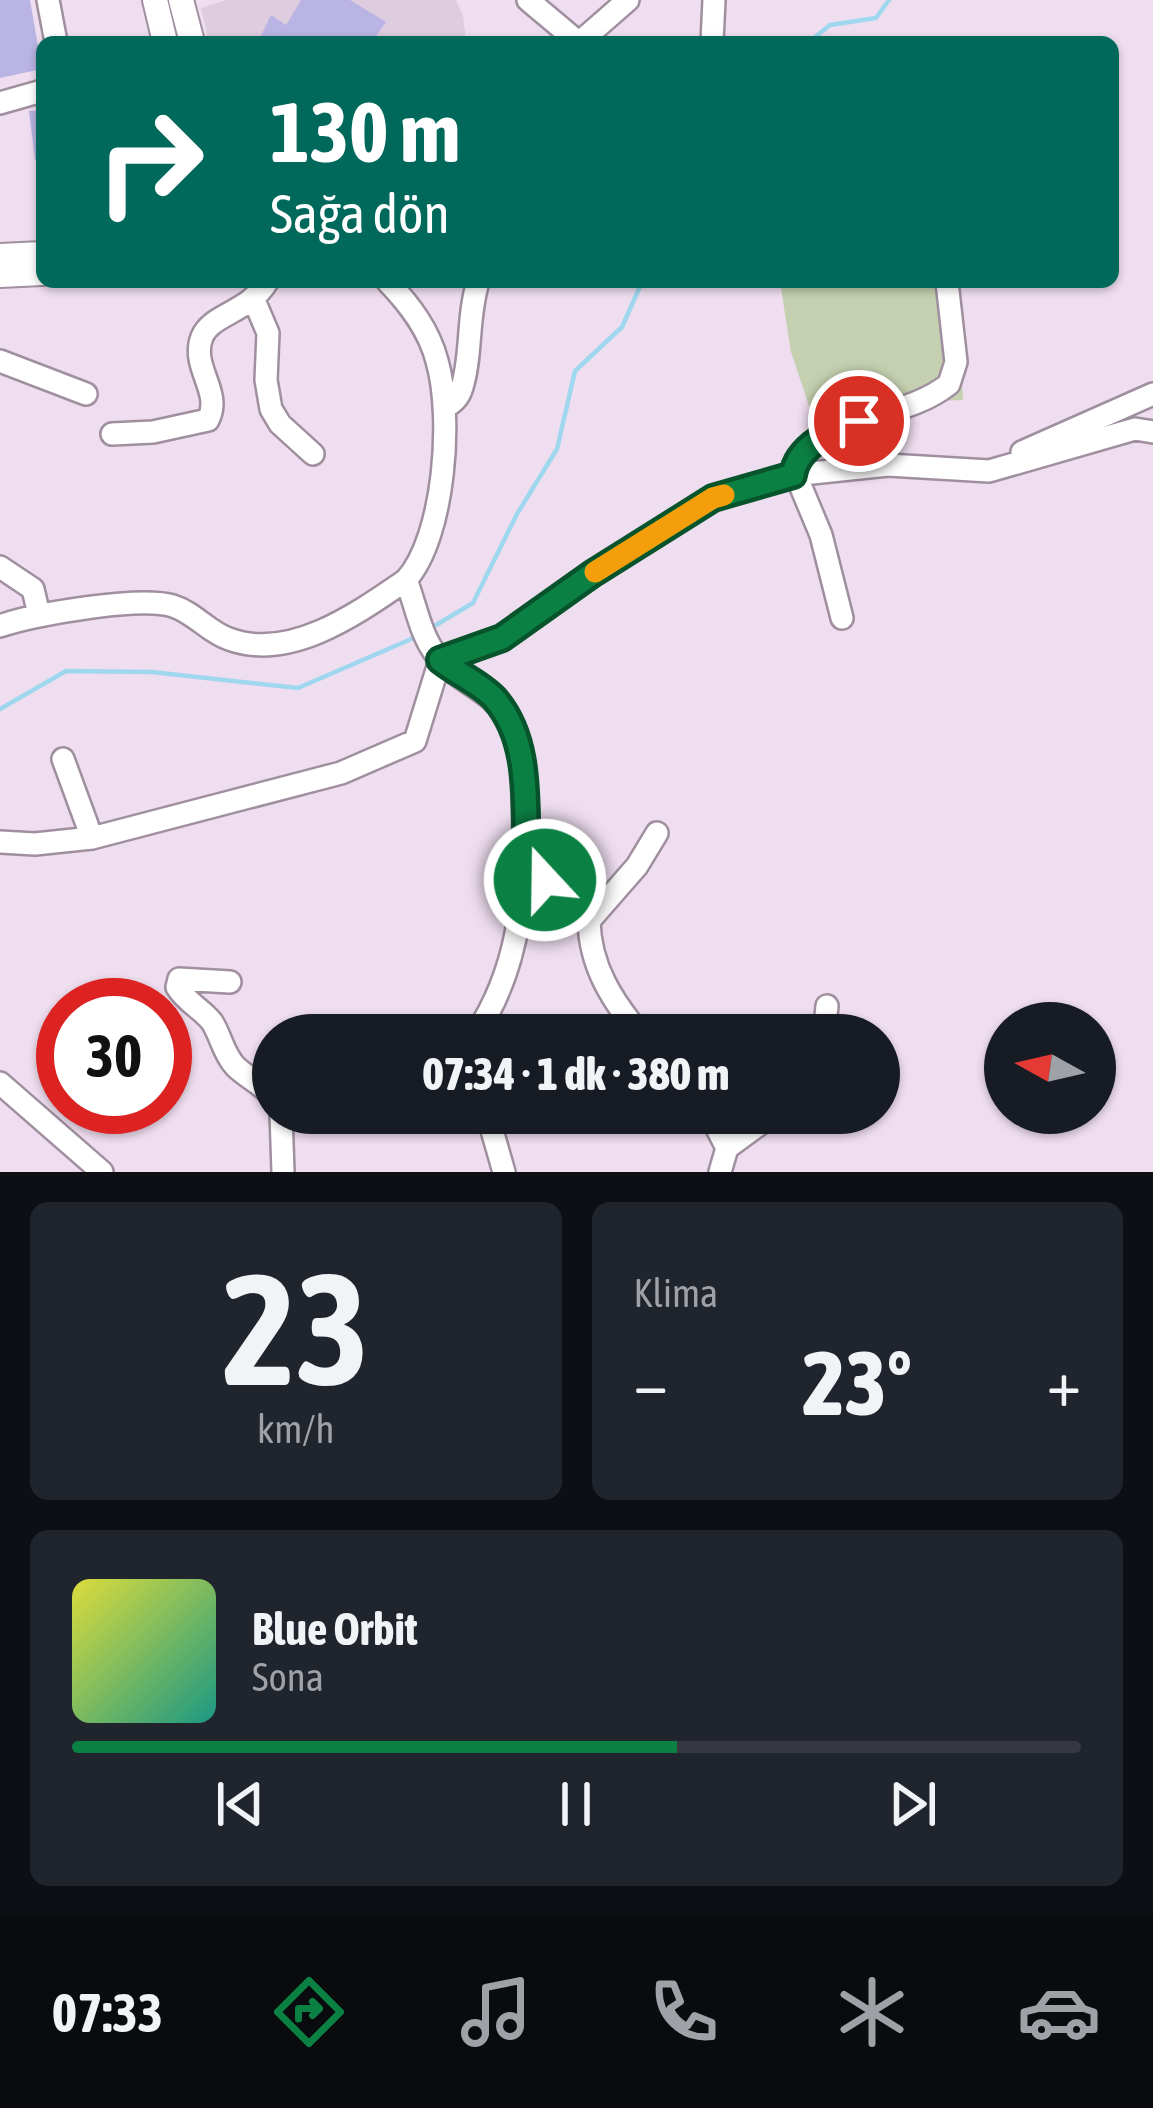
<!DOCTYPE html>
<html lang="tr">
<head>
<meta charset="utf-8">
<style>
  :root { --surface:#171b24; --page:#20242c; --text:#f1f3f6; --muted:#9ea1a6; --line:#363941; --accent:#0b8043 }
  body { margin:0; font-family:"Asap Condensed",sans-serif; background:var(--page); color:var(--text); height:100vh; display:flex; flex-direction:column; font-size:45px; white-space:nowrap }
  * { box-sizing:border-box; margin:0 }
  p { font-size:39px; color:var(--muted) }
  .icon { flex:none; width:66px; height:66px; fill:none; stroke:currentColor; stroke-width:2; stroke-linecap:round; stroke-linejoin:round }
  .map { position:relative; height:1172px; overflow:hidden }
  .details { display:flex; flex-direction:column; gap:30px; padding:30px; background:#0d0f14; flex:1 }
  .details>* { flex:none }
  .guide { position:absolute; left:36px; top:36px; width:1083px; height:252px; border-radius:18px; box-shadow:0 3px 9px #0004; background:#00695c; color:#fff; overflow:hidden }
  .needle { width:78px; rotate:278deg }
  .tools { position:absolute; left:984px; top:1002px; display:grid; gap:24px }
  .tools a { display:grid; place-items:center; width:132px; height:132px; border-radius:50%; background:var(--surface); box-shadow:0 3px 9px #0004; font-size:60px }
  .speed { position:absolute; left:36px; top:978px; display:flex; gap:24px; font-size:60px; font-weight:700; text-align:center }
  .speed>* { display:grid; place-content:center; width:156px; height:156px; border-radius:50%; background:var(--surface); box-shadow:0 3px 9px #0004; line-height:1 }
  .speed .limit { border:18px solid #d22; background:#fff; color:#111 }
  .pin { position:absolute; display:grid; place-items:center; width:102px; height:102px; color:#fff; margin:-51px; border:6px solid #fff; border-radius:50%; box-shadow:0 3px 12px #0007 }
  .me { position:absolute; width:132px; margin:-66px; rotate:339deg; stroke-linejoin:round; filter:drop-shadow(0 0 9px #0008) }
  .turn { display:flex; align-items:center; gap:42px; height:252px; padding:0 36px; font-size:54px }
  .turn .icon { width:156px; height:156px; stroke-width:2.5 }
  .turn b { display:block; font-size:84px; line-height:102px }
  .big { font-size:90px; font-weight:800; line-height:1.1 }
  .details .widget { flex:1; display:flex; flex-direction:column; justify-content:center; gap:18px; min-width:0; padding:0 42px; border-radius:18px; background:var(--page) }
  .details .dial { align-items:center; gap:0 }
  .dial b { font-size:156px; line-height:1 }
  .song { display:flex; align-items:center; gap:36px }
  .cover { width:144px; height:144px; border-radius:18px; background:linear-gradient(135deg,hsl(60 70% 55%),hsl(170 70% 35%)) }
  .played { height:12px; border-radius:6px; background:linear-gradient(90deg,var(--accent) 60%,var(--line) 60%) }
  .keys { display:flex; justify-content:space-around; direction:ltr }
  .heat { display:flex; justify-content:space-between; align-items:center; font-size:66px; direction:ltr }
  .details .tiles { flex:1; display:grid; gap:30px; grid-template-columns:1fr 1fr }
  .widget:last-child { grid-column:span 2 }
  .trip { position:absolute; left:252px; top:1014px; width:648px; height:120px; border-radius:60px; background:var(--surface); box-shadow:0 3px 9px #0004; font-weight:800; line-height:120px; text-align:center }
  .tabs { display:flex; height:192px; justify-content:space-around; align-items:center; background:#090b0e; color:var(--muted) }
  .tabs .icon { width:84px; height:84px }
  .tabs .current { color:var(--accent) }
  .tabs b { font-size:54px; color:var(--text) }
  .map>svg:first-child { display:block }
  .medical { fill:#decdde }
  .green { fill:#c4d0af }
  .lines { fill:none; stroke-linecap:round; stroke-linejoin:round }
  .stream { stroke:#9fd7ee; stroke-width:4.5 }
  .building { fill:#b9b4e3 }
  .minor-casing { stroke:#9f8f9f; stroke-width:26 }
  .major-casing { stroke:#9f8f9f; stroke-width:28 }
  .minor { stroke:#fff; stroke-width:21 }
  .major { stroke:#fff; stroke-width:24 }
  .route-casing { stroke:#07532c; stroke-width:30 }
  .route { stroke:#0b8043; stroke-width:21 }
  .slow { stroke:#f59e0b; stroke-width:21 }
</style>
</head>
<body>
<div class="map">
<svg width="1153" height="1172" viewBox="0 0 1153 1172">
  <rect width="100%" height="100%" fill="#efdeef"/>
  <path class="medical" d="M226,0H456L463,16L466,42H209L201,8Z"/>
  <path class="green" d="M780,282H956L963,400L809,406L791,352Z"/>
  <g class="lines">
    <path class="stream" d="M809,42L830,25L876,18L889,0
      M431,628L473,603L517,514L557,449L575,371L622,327L642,282
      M0,709L66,671L152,672L298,688L416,637"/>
  </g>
  <path class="building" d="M0,0H30L42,69L0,78Z
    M301,0H350L386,22L372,42H258L271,15L286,25Z
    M42,110V160H35L29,111Z"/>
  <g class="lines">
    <defs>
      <path id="minor" d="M48,0L56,42
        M528,0L578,42
        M580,42L628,0
        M712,42L714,0
        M0,103L42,91
        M254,300L268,333L266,380L271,409L280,424L313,454
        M0,361L86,394
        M444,408C453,403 459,398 462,387C472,356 467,317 478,282
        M112,434L153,432L208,420C223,392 190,367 202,337C211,314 248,313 267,282
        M1022,452L1153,394
        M0,567L33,589L39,615
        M406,580C416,605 420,635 437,656C459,684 492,689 511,723C524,746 522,771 523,795C526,880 524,962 475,1035
        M842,618L821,535L793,468C826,412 902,422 949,384L956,362L947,282
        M0,626C33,614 141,596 173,606C195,613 208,632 229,639C290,662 358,613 406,580C445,536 453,416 437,361C429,330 410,305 388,282
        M63,759L92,838
        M0,842L35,844L92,838L341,773L415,741L440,660L502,638L592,574L713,498L793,475L888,465L989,471L1135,429L1153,432
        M527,863L589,921C590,966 612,1001 641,1035
        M589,921L637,866L657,833
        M230,982L179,979L177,987C186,1002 202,1009 212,1022C221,1036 223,1053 235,1066C247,1078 262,1084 273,1097
        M824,1035L827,1006
        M0,1083L102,1172
        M281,1113L283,1172
        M487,1113L504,1172
        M709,1113L727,1148L720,1172
        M727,1148L775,1113"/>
      <path id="major" d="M155,0L165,42
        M181,0L192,42
        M0,256L42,254
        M0,275L42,273"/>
    </defs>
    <use href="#minor" class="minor-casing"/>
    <use href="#major" class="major-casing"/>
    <use href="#minor" class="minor"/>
    <use href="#major" class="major"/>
  </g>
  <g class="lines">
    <defs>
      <path id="route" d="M545,880L527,863C524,809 533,742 494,698C480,683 456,673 440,660L502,638L592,574L713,498L793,475C797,446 834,429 859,421"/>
    </defs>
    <use href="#route" class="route-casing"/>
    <use href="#route" class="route"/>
    <path class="slow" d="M595,572L713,498L724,495"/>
  </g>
</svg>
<div class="tools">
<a><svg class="needle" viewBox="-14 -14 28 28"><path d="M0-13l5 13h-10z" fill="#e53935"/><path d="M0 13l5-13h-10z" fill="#9ea1a6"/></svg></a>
</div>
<div class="speed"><div class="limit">30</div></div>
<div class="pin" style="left:859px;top:421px;background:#d93025"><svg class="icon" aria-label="arrive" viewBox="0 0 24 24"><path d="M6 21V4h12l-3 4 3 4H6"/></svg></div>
<svg class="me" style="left:545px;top:880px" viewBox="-20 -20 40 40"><circle r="17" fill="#0b8043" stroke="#fff" stroke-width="3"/><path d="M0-11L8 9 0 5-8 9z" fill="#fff"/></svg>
<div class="trip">07:34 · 1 dk · 380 m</div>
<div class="guide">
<div class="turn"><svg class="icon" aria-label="right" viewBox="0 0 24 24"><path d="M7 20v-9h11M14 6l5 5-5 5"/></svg><div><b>130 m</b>Sağa dön</div></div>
</div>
</div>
<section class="details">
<div class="tiles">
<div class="widget dial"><b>23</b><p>km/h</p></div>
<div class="widget"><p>Klima</p>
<div class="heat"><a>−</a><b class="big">23°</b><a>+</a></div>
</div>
<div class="widget">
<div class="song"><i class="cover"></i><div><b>Blue Orbit</b><p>Sona</p></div></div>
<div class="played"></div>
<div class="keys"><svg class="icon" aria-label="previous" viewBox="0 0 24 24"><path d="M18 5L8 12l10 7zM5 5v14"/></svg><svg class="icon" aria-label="pause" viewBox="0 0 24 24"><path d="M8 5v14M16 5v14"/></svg><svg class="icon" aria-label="next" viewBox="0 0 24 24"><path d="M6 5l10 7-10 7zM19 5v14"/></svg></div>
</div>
</div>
</section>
<nav class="tabs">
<b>07:33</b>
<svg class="icon current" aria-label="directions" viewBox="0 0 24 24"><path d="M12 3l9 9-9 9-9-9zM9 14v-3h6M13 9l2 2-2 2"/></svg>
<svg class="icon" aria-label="music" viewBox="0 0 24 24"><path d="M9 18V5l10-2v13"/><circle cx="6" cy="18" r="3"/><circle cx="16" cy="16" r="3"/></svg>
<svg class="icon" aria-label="phone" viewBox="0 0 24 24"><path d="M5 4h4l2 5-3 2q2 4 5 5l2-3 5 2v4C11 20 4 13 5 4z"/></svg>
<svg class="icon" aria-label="climate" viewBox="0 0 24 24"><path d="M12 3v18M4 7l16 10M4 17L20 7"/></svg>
<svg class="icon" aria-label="car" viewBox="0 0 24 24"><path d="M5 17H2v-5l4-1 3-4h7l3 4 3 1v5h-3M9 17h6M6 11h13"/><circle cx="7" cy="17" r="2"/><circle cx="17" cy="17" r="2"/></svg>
</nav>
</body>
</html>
